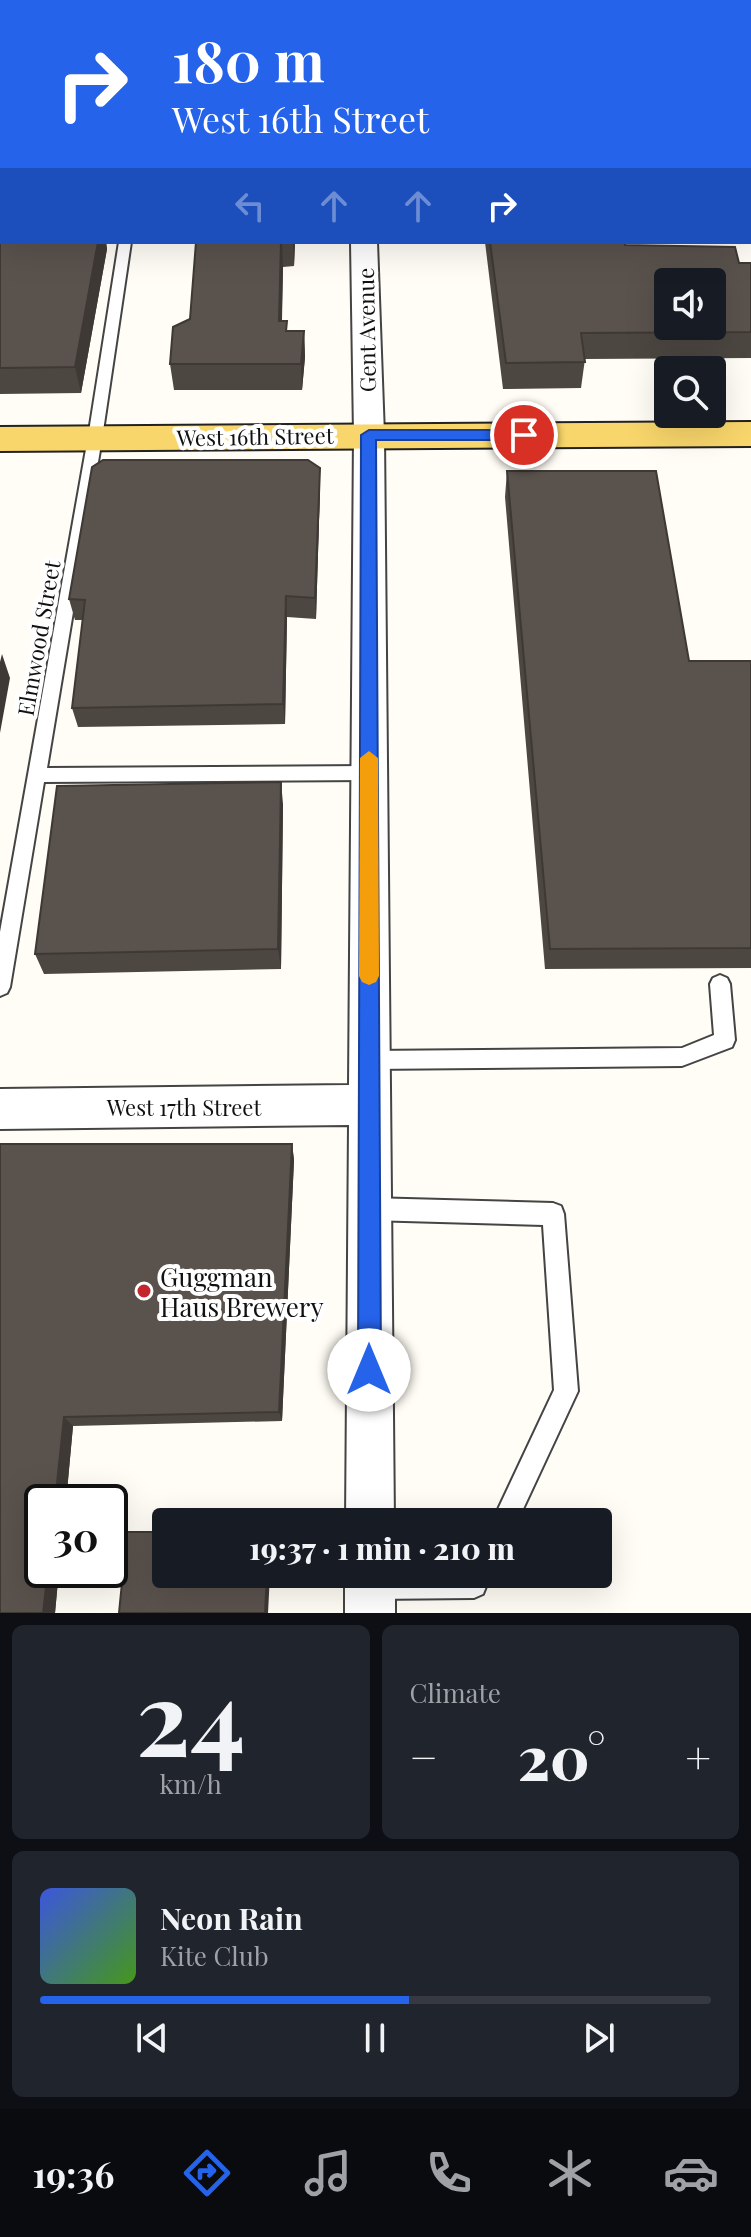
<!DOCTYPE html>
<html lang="en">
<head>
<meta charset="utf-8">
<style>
  :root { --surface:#171b24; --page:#20242c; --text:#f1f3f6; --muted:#9ea1a6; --line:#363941; --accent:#2563eb }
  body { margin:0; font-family:"Playfair Display",serif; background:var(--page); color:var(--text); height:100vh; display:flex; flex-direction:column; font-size:30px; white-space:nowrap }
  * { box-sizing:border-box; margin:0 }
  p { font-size:26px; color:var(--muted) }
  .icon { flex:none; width:44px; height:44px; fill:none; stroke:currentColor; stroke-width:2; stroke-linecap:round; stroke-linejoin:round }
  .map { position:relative; height:1613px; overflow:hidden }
  .side { display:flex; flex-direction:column; gap:12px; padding:12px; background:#0d0f14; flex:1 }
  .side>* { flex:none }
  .guide { position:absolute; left:0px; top:0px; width:752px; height:244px; box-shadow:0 8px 32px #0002; background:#2563eb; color:#fff; overflow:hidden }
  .fabs { position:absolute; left:654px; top:268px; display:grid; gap:16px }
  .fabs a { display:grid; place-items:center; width:72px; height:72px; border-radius:8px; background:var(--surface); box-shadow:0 8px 32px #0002; font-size:40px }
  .speed { position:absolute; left:24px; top:1484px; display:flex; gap:16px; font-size:40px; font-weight:700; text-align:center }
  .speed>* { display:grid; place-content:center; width:104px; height:104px; border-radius:50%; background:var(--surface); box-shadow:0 8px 32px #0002; line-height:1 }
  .speed .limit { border:4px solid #111; border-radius:12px; background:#fff; color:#111 }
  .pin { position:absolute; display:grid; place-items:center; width:68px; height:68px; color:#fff; margin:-34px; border:4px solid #fff; border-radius:50%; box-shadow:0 2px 8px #0007 }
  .me { position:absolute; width:88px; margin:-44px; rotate:0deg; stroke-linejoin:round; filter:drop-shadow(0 0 6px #0008) }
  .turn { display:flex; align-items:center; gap:28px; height:168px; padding:0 40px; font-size:36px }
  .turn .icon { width:104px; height:104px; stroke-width:2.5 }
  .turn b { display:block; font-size:56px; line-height:68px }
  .lanes { display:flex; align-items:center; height:76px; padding:0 40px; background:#0003; justify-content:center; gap:40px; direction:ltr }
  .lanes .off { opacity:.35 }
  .big { font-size:60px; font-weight:800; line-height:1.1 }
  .side .widget { flex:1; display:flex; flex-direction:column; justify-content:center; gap:12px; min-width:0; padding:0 28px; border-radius:12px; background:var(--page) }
  .side .dial { align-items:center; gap:0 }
  .dial b { font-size:104px; line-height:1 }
  .song { display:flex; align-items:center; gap:24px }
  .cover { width:96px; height:96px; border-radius:12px; background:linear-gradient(135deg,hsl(230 70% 55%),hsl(100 70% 35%)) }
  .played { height:8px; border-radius:4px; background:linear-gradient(90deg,var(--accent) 55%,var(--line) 55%) }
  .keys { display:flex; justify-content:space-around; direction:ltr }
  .heat { display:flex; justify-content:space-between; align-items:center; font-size:44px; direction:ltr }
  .side .tiles { flex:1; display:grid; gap:12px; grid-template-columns:1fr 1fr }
  .widget:last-child { grid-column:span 2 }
  .trip { position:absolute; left:152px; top:1508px; width:460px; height:80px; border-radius:8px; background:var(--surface); box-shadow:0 8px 32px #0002; font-weight:800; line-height:80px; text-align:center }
  .tab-bar { display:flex; height:128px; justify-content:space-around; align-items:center; background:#090b0e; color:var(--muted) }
  .tab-bar .icon { width:56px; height:56px }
  .tab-bar .active { color:var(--accent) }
  .tab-bar b { font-size:36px; color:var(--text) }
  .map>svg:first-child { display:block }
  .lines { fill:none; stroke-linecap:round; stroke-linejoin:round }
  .lane-casing { stroke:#444; stroke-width:4 }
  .street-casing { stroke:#444; stroke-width:4 }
  .secondary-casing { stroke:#333; stroke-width:4 }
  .primary-casing { stroke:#222; stroke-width:4 }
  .lane { fill:#fff; fill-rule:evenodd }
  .street { fill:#fff; fill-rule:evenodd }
  .secondary { fill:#fff6b0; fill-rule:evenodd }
  .primary { fill:#f9d66b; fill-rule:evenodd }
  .wall { fill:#4d4742 }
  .shaded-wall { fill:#3f3936 }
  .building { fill:#5a524d; stroke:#3f3936; stroke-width:2; fill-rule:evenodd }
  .route { fill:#2563eb; stroke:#184099; stroke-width:2 }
  .slow { fill:#f59e0b }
  .poi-dot { fill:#c4262e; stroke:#fff; stroke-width:3 }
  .labels { text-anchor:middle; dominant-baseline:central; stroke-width:8; stroke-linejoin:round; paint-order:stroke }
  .street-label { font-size:22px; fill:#111; stroke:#fff }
  .near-poi-label { font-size:26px; fill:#111; stroke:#fff; text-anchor:start }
</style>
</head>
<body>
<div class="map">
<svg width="751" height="1613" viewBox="0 0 751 1613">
  <rect width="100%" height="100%" fill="#fffdf5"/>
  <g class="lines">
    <defs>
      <path id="lane" d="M159,0H169V2H159Z
        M750,33H751V39H750Z
        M119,242H131L102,438L47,768L369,766L375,768L378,773L375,778L369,780L44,782L10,987L7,993L0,996V932L88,438Z
        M720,975L727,978L730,984L735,1040L732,1047L682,1066L369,1069L362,1067L359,1060L362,1053L369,1051L682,1048L714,1035L710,984L713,978Z
        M369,1198L553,1203L561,1206L564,1214L578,1391L517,1522H492L554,1390L543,1225L369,1220L361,1217L358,1209L361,1201Z
        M371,1574H491L483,1594L474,1598L372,1599L363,1595L359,1586L363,1577Z"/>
      <path id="street" d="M359,0H381V2H359Z
        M0,146H2V160H0Z
        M351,242H377L384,435L394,1522H346L349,1125L0,1129V1089L349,1085L354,435Z
        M345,1574H395V1613H345Z"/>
      <path id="secondary" d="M381,0H410L411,2H382Z
        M750,190H751V209H750Z"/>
      <path id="primary" d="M751,422V446L0,451V427Z"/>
    </defs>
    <use href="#lane" class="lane-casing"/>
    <use href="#street" class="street-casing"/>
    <use href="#secondary" class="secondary-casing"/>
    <use href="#primary" class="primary-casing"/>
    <use href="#lane" class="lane"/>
    <use href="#street" class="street"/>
    <use href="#secondary" class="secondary"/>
    <use href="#primary" class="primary"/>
  </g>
  <path class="wall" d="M175,0H249V2H178Z
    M0,76H2V132H0Z
    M0,223L2,242H106L107,249L81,393L0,394Z
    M196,242H295L294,266L283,267L282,321H287V331H304L305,357L302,390H174L170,364L190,319Z
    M485,242H625V245L739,263H751V358L585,359L581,388L503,389Z
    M320,468V489L316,619L287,617L285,724L78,727L72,708L83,620H75L69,599Z
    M507,471L689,661H751V968L545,969L505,497Z
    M283,804L281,969L44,974L35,954Z
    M0,1144H292L294,1160L282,1421L73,1426L66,1502H42V1570H59L55,1613H0Z"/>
  <path class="shaded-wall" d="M98,242H106L107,249L81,393L75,367Z
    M282,242L283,267L281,347L279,321Z
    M293,242H295L294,266Z
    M304,331L305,357L302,390L301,364Z
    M320,468V489L316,619L315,598Z
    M286,596L287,617L285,724L283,704Z
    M2,654L10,678L0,733V662Z
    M281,782L283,804L281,969L278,949Z
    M292,1144L294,1160L282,1421L279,1412Z
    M64,1417L73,1426L66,1502H55Z
    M48,1570H59L55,1613H43Z
    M267,1574H270L268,1613H265Z"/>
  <path class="building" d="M188,0H248V2H191Z
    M586,0H751V5H750V2H582Z
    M0,76H2V116H0Z
    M0,223H2V242H98L75,367L0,368Z
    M196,242H281L279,321H287L286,331H304L301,364H170L173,327L190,319Z
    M490,242H625V245L735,247L739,263H751V332L581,333L585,362L506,363ZM668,282H712V326H668Z
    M103,460H308L320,468L315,598L286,596L283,704L72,708L85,600L69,599L92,467Z
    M507,471H656L689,661H751V948L550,949Z
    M281,782L278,949L35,954L57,786Z
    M0,1144H292L279,1412L64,1417L55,1502H42V1570H48L43,1613H0Z
    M127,1532H166V1574H267L265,1613H119Z"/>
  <path class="route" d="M369,430H524L531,435L524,440H376L381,1370L378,1378L369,1382L361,1378L358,1370L361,435Z"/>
  <path class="slow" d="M369,751L378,758L379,976L376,982L369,985L362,982L359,976L360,758Z"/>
  <circle class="poi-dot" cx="144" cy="1291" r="8"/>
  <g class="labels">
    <g class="street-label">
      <text transform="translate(366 330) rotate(-91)">Gent Avenue</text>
      <text transform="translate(255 436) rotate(-1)">West 16th Street</text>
      <text transform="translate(38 638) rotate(-80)">Elmwood Street</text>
      <text x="184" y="1107">West 17th Street</text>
    </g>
    <g class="near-poi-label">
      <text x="160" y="1276">Guggman<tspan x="160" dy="30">Haus Brewery</tspan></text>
    </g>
  </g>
</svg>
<div class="fabs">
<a><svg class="icon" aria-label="sound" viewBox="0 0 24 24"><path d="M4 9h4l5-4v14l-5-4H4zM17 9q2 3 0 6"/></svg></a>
<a><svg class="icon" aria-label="search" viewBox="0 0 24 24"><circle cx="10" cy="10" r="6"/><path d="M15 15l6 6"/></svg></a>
</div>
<div class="speed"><div class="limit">30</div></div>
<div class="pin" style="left:524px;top:435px;background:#d93025"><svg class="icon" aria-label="arrive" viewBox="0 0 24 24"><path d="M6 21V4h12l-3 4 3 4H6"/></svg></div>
<svg class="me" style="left:369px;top:1370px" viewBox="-20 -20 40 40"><circle r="19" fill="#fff"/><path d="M0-13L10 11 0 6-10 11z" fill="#2563eb"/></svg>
<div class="trip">19:37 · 1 min · 210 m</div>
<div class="guide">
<div class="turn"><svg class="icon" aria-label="right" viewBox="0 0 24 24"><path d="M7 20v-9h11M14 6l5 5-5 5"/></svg><div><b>180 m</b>West 16th Street</div></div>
<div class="lanes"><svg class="icon off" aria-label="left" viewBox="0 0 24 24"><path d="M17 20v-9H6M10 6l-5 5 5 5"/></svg><svg class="icon off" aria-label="ahead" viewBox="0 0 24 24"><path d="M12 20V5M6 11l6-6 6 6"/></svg><svg class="icon off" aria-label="ahead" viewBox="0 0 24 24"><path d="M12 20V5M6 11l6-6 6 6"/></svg><svg class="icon" aria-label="right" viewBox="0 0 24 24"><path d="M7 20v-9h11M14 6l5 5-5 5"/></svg></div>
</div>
</div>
<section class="side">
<div class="tiles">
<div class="widget dial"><b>24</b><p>km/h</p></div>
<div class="widget"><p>Climate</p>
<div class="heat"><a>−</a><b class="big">20°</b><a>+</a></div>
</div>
<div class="widget">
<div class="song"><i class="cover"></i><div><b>Neon Rain</b><p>Kite Club</p></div></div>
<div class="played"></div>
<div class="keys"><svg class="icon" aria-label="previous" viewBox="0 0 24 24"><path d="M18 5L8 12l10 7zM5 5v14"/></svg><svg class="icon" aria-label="pause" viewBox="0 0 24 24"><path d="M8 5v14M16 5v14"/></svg><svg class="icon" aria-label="next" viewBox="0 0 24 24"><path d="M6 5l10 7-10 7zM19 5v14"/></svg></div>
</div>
</div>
</section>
<nav class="tab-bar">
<b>19:36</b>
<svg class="icon active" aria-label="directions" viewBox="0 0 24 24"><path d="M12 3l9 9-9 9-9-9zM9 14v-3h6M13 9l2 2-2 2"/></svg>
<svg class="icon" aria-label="music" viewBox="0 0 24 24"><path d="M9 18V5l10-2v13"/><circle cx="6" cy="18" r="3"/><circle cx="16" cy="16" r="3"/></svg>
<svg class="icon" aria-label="phone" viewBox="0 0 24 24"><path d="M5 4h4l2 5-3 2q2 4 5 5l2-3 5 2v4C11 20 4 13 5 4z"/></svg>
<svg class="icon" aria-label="climate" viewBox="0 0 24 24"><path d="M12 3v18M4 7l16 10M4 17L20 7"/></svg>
<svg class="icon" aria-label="car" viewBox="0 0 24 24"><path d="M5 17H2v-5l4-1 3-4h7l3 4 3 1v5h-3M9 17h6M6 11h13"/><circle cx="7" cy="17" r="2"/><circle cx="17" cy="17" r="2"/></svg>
</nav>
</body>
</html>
